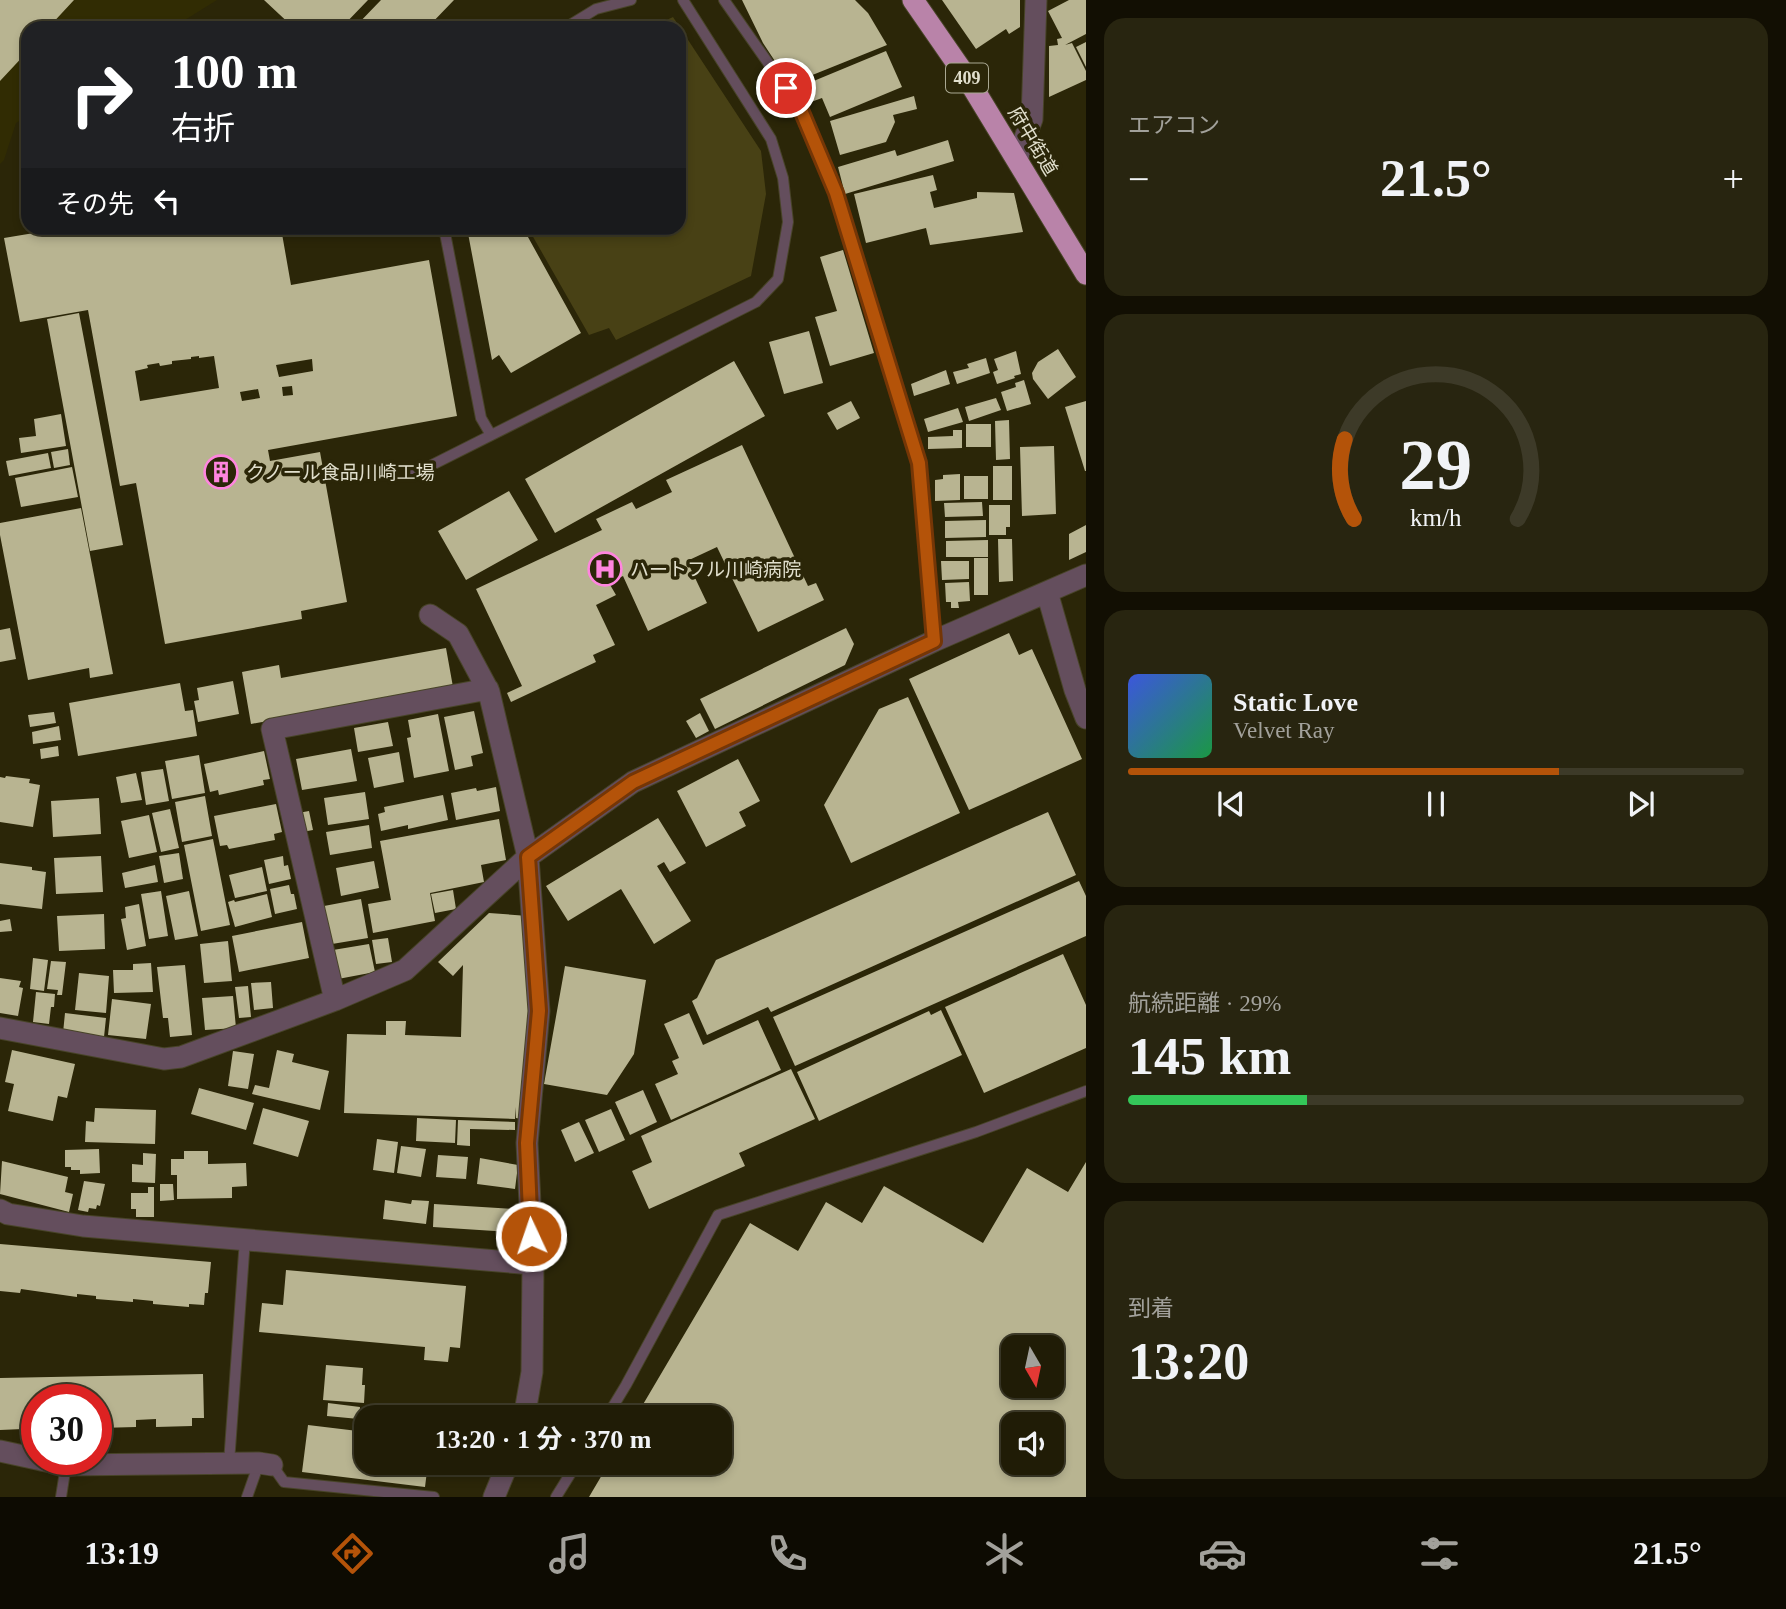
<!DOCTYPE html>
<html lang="ja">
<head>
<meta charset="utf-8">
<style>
  :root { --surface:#201c06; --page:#282510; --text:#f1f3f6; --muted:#a2a19b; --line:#3d3a28; --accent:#b45309 }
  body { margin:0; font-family:"Times New Roman","Noto Sans JP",serif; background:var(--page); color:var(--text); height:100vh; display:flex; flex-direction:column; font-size:26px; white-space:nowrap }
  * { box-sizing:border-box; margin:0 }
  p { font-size:23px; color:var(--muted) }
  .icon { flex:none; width:38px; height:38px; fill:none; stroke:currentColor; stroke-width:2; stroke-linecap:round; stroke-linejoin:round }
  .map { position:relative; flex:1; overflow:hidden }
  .details { display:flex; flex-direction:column; gap:18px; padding:18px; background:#120f03; width:700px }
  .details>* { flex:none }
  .top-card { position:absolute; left:21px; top:21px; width:665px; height:214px; border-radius:21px; box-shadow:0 4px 10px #0003,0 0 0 2px var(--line); background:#202124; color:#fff; overflow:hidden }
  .needle { width:46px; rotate:171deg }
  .fabs { position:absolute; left:1001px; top:1335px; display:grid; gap:14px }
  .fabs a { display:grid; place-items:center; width:63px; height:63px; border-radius:14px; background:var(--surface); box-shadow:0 4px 10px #0003,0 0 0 2px var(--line); font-size:35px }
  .speed { position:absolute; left:21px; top:1384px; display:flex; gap:14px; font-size:35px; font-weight:700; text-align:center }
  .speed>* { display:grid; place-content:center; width:91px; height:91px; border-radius:50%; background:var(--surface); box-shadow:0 4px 10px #0003,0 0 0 2px var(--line); line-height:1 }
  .speed .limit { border:10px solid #d22; background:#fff; color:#111 }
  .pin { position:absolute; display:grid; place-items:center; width:60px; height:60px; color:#fff; margin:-30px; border:4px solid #fff; border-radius:50%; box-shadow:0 2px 7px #0007 }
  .me { position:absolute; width:77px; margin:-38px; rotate:357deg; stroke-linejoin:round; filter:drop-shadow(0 0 5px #0008) }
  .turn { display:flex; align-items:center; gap:24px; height:147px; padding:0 35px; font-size:32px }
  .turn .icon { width:91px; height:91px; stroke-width:2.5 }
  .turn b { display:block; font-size:49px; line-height:60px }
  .then { display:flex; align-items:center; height:66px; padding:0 35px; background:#0003; gap:14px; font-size:26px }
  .big { font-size:52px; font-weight:700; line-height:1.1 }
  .details .card { flex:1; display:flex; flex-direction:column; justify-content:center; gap:10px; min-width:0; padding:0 24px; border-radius:21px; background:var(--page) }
  .details .dial { align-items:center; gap:0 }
  .dial svg { height:182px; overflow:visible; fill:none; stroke:var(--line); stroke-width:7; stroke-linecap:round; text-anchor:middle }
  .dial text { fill:var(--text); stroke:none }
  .song { display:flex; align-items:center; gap:21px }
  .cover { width:84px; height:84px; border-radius:10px; background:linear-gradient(135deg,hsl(230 70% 55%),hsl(140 70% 35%)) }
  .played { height:7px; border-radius:4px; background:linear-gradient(90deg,var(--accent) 70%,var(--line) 70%) }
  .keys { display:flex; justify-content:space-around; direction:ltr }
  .heat { display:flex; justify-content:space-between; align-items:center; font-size:38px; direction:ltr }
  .charge { height:10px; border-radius:5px; background:linear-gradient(90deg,#34c759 29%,var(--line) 0) }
  .trip { position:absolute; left:354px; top:1405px; width:378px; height:70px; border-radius:21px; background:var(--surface); box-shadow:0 4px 10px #0003,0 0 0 2px var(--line); font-weight:700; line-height:70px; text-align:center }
  .tab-bar { display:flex; height:112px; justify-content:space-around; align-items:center; background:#0d0b02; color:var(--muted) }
  .tab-bar .icon { width:49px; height:49px }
  .tab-bar .selected { color:var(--accent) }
  .tab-bar b { font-size:32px; color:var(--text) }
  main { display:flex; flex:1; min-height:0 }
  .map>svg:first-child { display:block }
  .built { fill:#312c03 }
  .green { fill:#484115 }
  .building { fill:#b8b491; fill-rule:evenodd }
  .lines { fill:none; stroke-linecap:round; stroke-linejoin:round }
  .lane-casing { stroke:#484428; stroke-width:12 }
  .street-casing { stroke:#484428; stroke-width:23 }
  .highway-casing { stroke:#484428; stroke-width:23 }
  .lane { stroke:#644e5d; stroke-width:10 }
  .street { stroke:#644e5d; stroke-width:21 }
  .highway { stroke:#b983a9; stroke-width:21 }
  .route-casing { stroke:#753606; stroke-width:18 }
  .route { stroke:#b45309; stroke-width:12 }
  .labels { text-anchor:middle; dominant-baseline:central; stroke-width:7; stroke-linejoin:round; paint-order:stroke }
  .shield { fill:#2b2608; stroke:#aaa892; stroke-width:2 }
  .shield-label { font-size:18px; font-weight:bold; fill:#e1dfcd }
  .street-label { font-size:19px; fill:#e1dfcd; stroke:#2b2608 }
  .poi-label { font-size:19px; fill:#e1dfcd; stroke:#2b2608; text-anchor:start }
</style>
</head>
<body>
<main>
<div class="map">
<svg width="1086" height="1497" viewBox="0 0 1086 1497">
  <rect width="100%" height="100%" fill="#2b2608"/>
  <path class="built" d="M0,0H217L172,28H28V116L16,123L4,160L0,164Z"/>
  <path class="green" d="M673,17L761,151L766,194L751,276L616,340L609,328L589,335L528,228H679V28H650Z"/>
  <path class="building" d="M0,0H74L48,28H28V51L0,81Z
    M264,0H368L341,28H294Z
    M381,0H454L427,28H354Z
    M742,0H855L868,13L887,45L790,84L763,43Z
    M942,0H1020V27L1009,34L1006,29L976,49Z
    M1069,0H1086V34L1065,45L1072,43L1086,71V80L1049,97V46L1058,45L1057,39L1062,38L1048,11Z
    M1086,42V67L1076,47Z
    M886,51L902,87L830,117L822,98L811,102L804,85Z
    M914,96L917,109L893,115L895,122L886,142L840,155L830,121Z
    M948,140L954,161L845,194L838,167L895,150L897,156Z
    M933,175L937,190L930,192L934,208L977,198V192L1014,193L1023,232L930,245L926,228L866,243L854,194Z
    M64,228H281L291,285L429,260L457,416L268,450L270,461L320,452L347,602L301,611L302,619L165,644L136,483L120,486L88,310L20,322L4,238ZM199,356V358L214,356L219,388L140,401L135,371L148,368L147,365L159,363L160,366L172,364V361L191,359V357ZM312,359L313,371L279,377L276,365ZM292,386L293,395L283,396L282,387ZM258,389L260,398L242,401L240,392Z
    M467,228H523L581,333L511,373L499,355L492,360Z
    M843,250L874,353L830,366L815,317L837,311L820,257Z
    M79,313L123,545L90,551L47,319Z
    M809,331L823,383L784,394L769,342Z
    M1058,349L1076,377L1048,399L1033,379L1032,373L1038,362Z
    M1016,351L1021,374L1014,376L1015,378L997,384L993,372L998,370L994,359Z
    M986,358L990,373L957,384L953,372L969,368L967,364Z
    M734,361L765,416L555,533L525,479Z
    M946,370L950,384L914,396L911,384Z
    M1024,380L1031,404L1007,411L1001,392L1016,387L1015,383Z
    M996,398L1001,410L969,421L965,407Z
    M851,401L860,418L837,430L827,413Z
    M1086,401V471H1085L1065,407Z
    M958,408L963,422L928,432L924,419Z
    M61,414L66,446L21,453L19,438L36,436L34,419Z
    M1009,420L1010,459L996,460L995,421Z
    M966,424H991V447H966Z
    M953,430H962V448L928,449V437L953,436Z
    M742,445L808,586L816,583L824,600L758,632L717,547L687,561L707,603L648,631L623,576L609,583L616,595L596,605L615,645L593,655L596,662L511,702L507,693L522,686L476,589L602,530L596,519L632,502L636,509L672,492L666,480Z
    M1054,446L1056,514L1022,516L1020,447Z
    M68,449L70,465L54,468L51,452Z
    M48,453L51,468L9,476L6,461Z
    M993,466H1012V500H993Z
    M72,467L78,497L21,507L15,478Z
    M960,474V500L935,501V480L943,479V475Z
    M964,476H988V499H964Z
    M509,491L538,540L466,580L438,531Z
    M982,502L983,516L945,517L944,503Z
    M989,505H1010V527H1006V535H989Z
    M81,508L113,674L90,678L89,668L28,680L0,535V523Z
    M986,520V537L945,538V521Z
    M1086,525V552L1069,560V534Z
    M998,539H1012L1013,581L999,582Z
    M988,540V557H946V541Z
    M974,558H988V595H974Z
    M941,561H969V579L942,580Z
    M969,582L970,601L958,602L959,608H951V602H946L945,583Z
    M10,628L16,659L0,662V630Z
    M846,628L854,644L845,665L715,729L700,699Z
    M1009,633L1019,655L1032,649L1082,759L969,810L909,679Z
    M446,648L453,687L251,724L242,672L279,665L281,678Z
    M233,681L239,714L198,722L194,701L199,700L197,688Z
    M180,683L185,711L193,710L197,736L78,756L69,703Z
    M908,697L960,813L851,863L824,805L879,709Z
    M474,711L483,753L471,756L473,766L455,770L444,717Z
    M54,712L56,723L30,727L28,715Z
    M700,713L709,731L696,738L686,721Z
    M438,714L449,771L414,778L407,738L411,737L408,720Z
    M388,722L393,746L358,752L354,728Z
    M59,726L61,740L33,744L32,732Z
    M58,746L59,756L41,759L40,749Z
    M351,749L357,781L302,790L296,759Z
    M264,751L270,779L263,780L264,785L219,795L218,790L210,792L204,764Z
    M399,752L404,782L374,788L368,758Z
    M199,755L205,793L172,799L165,761Z
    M738,759L760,801L739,812L746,826L706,847L677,791Z
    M163,769L169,801L146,805L141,772Z
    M136,773L142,800L121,803L116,777Z
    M6,776L30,779L29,783L40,785L33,827L0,822V777L5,778Z
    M496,787L500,811L456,820L451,793L476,788L477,791Z
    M365,792L369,819L328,825L324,798Z
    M443,795L448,820L408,829V825L381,831L378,814L385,812L384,807Z
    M205,796L212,836L182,842L175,802Z
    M99,798L101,834L53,837L51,801Z
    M276,804L282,832L274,834L275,840L229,849L227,845L220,846L214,816Z
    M170,809L179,848L161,852L152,813Z
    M309,811L313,830L302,832L298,813Z
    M1048,812L1076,875L771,1012L768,1007L707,1035L692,1001L697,998L716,960Z
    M149,815L157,852L129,858L121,821Z
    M658,818L686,863L670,872L664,862L657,866L691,921L654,944L621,889L568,921L546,886Z
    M499,819L506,860L481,865L484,882L430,893L435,921L373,933L368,904L391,900L380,841Z
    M369,825L372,848L330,855L326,832Z
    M213,839L230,925L201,931L184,845Z
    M179,853L183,879L164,883L159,856Z
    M101,856L103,892L56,894L54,858Z
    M283,856L284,866L288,865L291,879L269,884L264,860Z
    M374,861L379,888L341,896L336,868Z
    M0,863L32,867V870L46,872L42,909L0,904Z
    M155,865L158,882L125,888L122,873Z
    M262,867L267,891L235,898L229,875Z
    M1079,881L1086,896V936L795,1066L773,1017Z
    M289,885L291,894H294L297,909L275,914L270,889Z
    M453,890L456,909L435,913L431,894Z
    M161,891L168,936L149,939L141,894Z
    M189,891L198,936L175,940L166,896Z
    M267,894L272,917L235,927L228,902L234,900L235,902Z
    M361,899L368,938L332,944L324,906Z
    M139,904L146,946L127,950L121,919L126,918L125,907Z
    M489,913L528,916L532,1012L521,1119L516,1118V1107L515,1119L344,1113L347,1034L386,1035V1021H406L405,1035L461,1037L463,965L453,976L438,962Z
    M104,914L105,949L59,951L57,916Z
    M10,919L12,931L0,932V921Z
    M302,922L309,958L239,972L232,936Z
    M388,938L392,962L376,964L372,940Z
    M228,941L232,981L204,983L200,944Z
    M369,944L375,972L338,979L333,950Z
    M1063,954L1086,1005V1048L984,1093L945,1007Z
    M33,958L48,960L44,991L30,989Z
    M51,961L66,962L62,995H57L58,990L47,989Z
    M151,963L153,992L114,993L113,970H133V964Z
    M185,965L192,1035L170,1037L168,1018H163L157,967Z
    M565,966L646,980L634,1054L607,1095L544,1084Z
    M79,973L109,976L106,1013L75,1010Z
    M0,978L21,981L19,987L23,988L18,1016L0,1013Z
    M271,982L273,1008L254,1010L251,983Z
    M248,986L251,1017L239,1018L235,987Z
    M36,992L55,994L54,1007H51L49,1024L33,1022Z
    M233,996L236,1028L205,1030L202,998Z
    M112,999L151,1004L146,1039L108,1035Z
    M941,1010L962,1055L819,1121L797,1072L929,1011L931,1015Z
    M65,1013L106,1018L104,1037L63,1033Z
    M689,1013L703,1045L758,1020L781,1070L671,1120L655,1084L678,1074L672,1061L679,1058L664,1024Z
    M12,1050L75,1064L67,1098L58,1096L53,1121L8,1111L14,1084L5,1082Z
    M277,1050L294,1054L292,1062L329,1071L320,1110L252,1094L255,1085L269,1088Z
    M233,1051L254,1054L248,1089L228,1086Z
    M791,1069L815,1119L739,1153L745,1166L649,1209L632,1171L652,1162L641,1136Z
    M199,1088L254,1103L246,1130L191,1114Z
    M643,1090L657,1122L630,1135L615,1102Z
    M95,1108L156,1110L155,1144L85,1142L86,1121L94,1122Z
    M263,1108L309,1121L298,1157L253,1144Z
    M611,1109L625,1140L599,1152L585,1120Z
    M417,1118L456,1120L455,1143L416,1141Z
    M458,1120L515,1122V1130L470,1129V1146L457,1145Z
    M579,1122L594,1153L575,1162L561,1130Z
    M377,1139L398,1142L394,1173L373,1170Z
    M401,1146L426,1149L421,1177L397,1173Z
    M99,1149L100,1173L80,1174V1170H71V1167H65V1150Z
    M184,1151H208V1164L246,1163L247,1186L232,1187V1198L177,1199V1175H171V1159H184Z
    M143,1153L156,1154L155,1183L132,1182V1164L143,1165Z
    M438,1155L468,1157L466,1179L436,1177Z
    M480,1158L518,1165L515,1189L477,1184Z
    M2,1161L68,1177L65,1192L73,1194L69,1212L0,1194Z
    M1086,1162V1497H589L609,1463H719V1418H635L750,1223L798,1251L826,1202L862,1223L884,1186L983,1243L1027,1168L1068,1192ZM1013,1348H1052V1386H1013ZM1013,1424H1052V1463H1013Z
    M84,1181L105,1184L100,1206L97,1205L96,1209L89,1208L88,1212L78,1210Z
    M160,1184H173L174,1200L160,1201Z
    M148,1187H154V1217H136V1209H131V1193H148Z
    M385,1200L411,1204L412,1200L429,1201L426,1224L383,1219Z
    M434,1204L512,1209L511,1232L433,1227Z
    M0,1244L211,1262L208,1293H205L204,1305L189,1304V1307L153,1304V1301L133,1299V1302L96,1299V1296L77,1294V1297L21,1289L20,1293L0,1291Z
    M286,1270L466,1286L460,1348L450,1347L448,1362L424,1360L425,1347L259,1332L262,1303L283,1305Z
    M326,1365L363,1368L362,1385H365L364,1403L323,1400Z
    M203,1374L204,1418H192V1426L156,1427V1419L136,1420V1427L99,1428V1421H96V1400H37V1422H23V1429L0,1430V1378Z
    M328,1403L360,1407L359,1419L327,1416Z
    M308,1425L366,1432V1463H428L425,1487L302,1472Z"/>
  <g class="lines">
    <defs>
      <path id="lane" d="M724,0L801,110L836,193L919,463L934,641
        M565,28L596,9L631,0
        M444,228L481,418L491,435
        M410,476L756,302L778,279L788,222L783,178L771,139L683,0
        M606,1418L626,1385L718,1215L976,1132L1086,1091
        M229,1463L245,1239
        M272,1465L284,1482L434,1497
        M61,1497L66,1465
        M247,1497L259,1463
        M556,1497L577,1463"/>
      <path id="street" d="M1017,159L1032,119L1036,0
        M1047,592L1075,690L1086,718
        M430,615L458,634L489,692L528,857L539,1011L527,1143L533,1264L532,1372L524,1418
        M335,1000L272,729L488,689
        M0,1028L164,1059L181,1057L335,1000L405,970L528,857L633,782L934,641L1086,575
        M0,1210L8,1214L83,1226L533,1264
        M0,1451L37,1459
        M41,1460L66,1465L259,1463L272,1465
        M494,1497L508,1463"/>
      <path id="highway" d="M913,0L967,78L1086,274"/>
    </defs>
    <use href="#lane" class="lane-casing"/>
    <use href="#street" class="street-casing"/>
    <use href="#highway" class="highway-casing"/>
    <use href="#lane" class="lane"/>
    <use href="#street" class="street"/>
    <use href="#highway" class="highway"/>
  </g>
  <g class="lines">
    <defs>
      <path id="route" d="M531,1236L527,1143L539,1011L528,857L633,782L934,641L919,463L836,193L801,110L786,88"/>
    </defs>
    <use href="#route" class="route-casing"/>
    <use href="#route" class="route"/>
  </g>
  <defs>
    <symbol id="building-ring" viewBox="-11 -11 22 22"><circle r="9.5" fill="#2b2608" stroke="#ff85df" stroke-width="1.5"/><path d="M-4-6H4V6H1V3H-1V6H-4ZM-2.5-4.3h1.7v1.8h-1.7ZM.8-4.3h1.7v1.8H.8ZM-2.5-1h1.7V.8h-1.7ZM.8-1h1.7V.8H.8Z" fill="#ff85df"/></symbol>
    <symbol id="hospital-ring" viewBox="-11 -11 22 22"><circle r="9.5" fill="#2b2608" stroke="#ff85df" stroke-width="1.5"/><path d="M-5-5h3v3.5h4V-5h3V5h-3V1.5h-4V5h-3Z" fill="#ff85df"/></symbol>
  </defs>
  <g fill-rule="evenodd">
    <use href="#building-ring" x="202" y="453" width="38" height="38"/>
    <use href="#hospital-ring" x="586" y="550" width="38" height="38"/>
  </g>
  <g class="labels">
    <rect class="shield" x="946" y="63.5" width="42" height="29" rx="5"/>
    <g class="shield-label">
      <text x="967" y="78">409</text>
    </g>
    <g class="street-label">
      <text transform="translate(1033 141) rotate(59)">府中街道</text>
    </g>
    <g class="poi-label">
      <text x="246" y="472">クノール食品川崎工場</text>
      <text x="630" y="569">ハートフル川崎病院</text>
    </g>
  </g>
</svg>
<div class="fabs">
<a><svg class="needle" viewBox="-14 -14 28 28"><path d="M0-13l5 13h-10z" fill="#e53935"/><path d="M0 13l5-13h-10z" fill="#a2a19b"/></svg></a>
<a><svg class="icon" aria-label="sound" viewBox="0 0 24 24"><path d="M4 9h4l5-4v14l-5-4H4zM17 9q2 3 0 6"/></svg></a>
</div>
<div class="speed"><div class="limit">30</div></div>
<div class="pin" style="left:786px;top:88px;background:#d93025"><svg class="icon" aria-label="arrive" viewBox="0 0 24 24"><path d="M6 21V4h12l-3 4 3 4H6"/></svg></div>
<svg class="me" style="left:531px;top:1236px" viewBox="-20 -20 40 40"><circle r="17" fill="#b45309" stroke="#fff" stroke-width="3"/><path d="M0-11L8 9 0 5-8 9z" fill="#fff"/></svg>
<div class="trip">13:20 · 1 分 · 370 m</div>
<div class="top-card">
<div class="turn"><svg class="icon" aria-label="right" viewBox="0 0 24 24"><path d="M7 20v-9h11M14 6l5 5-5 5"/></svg><div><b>100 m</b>右折</div></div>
<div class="then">その先<svg class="icon" aria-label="left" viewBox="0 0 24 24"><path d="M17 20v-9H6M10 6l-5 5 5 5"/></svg></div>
</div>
</div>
<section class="details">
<div class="card"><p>エアコン</p>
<div class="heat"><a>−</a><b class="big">21.5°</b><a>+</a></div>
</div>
<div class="card dial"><svg viewBox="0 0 100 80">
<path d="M14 69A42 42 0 1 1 86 69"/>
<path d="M14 69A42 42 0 0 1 10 34" stroke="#b45309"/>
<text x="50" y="56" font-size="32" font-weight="700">29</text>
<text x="50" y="72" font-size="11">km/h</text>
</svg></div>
<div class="card">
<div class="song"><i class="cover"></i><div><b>Static Love</b><p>Velvet Ray</p></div></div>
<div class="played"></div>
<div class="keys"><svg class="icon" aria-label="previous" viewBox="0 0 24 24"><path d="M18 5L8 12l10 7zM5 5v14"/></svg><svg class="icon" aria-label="pause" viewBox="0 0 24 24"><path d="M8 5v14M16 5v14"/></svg><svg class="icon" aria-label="next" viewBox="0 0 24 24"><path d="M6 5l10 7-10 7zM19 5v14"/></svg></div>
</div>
<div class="card"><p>航続距離 · 29%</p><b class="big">145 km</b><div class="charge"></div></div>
<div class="card"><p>到着</p><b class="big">13:20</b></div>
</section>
</main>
<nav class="tab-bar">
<b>13:19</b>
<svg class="icon selected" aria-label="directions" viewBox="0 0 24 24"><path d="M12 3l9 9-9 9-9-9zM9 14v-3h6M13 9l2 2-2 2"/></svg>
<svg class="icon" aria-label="music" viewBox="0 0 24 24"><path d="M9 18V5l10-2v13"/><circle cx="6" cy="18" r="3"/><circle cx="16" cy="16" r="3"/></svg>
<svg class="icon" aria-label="phone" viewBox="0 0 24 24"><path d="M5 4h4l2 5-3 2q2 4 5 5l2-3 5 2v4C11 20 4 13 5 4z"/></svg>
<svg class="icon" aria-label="climate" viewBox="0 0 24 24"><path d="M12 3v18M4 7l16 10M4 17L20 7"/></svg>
<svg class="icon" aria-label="car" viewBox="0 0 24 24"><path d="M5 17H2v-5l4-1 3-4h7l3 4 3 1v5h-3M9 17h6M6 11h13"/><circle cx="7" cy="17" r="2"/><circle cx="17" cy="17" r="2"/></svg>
<svg class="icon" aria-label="filters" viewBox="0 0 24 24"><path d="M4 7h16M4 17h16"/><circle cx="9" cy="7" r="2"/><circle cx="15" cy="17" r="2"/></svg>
<b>21.5°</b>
</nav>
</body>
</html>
